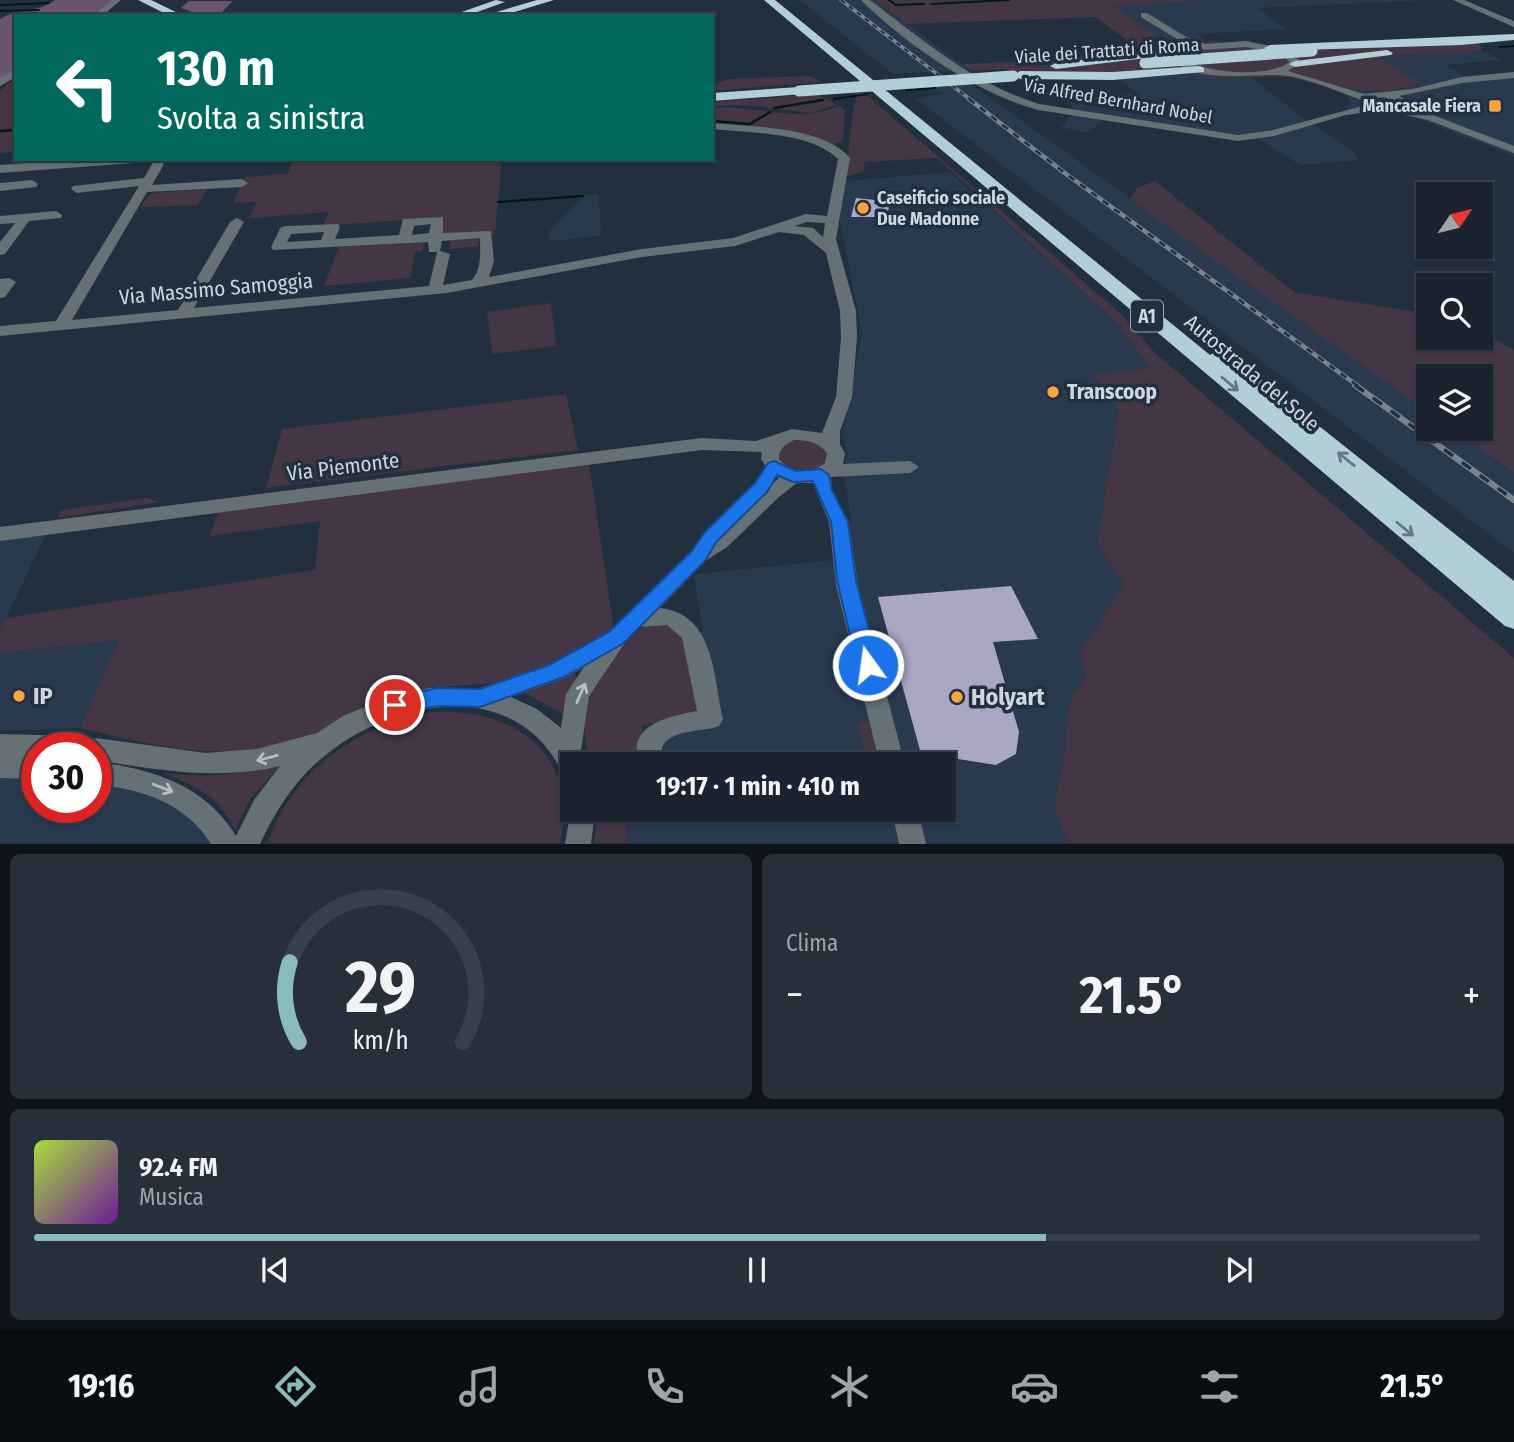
<!DOCTYPE html>
<html lang="it">
<head>
<meta charset="utf-8">
<style>
  :root { --surface:#1a232f; --page:#272f3b; --text:#f1f3f6; --muted:#9fa4aa; --line:#38404b; --accent:#8bbbb9 }
  body { margin:0; font-family:"Fira Sans Condensed",sans-serif; background:var(--page); color:var(--text); height:100vh; display:flex; flex-direction:column; font-size:26px; white-space:nowrap }
  * { box-sizing:border-box; margin:0 }
  p { font-size:23px; color:var(--muted) }
  .icon { flex:none; width:38px; height:38px; fill:none; stroke:currentColor; stroke-width:2; stroke-linecap:round; stroke-linejoin:round }
  .map { position:relative; height:844px; overflow:hidden }
  .side { display:flex; flex-direction:column; gap:10px; padding:10px; background:#0e131a; flex:1 }
  .side>* { flex:none }
  .top-card { position:absolute; left:14px; top:14px; width:700px; height:147px; border-radius:0px; box-shadow:0 2px 5px #0004,0 0 0 2px var(--line); background:#00695c; color:#fff; overflow:hidden }
  .needle { width:46px; rotate:55deg }
  .buttons { position:absolute; left:1416px; top:182px; display:grid; gap:14px }
  .buttons a { display:grid; place-items:center; width:77px; height:77px; border-radius:0px; background:var(--surface); box-shadow:0 2px 5px #0004,0 0 0 2px var(--line); font-size:35px }
  .speed { position:absolute; left:21px; top:732px; display:flex; gap:14px; font-size:35px; font-weight:700; text-align:center }
  .speed>* { display:grid; place-content:center; width:91px; height:91px; border-radius:50%; background:var(--surface); box-shadow:0 2px 5px #0004,0 0 0 2px var(--line); line-height:1 }
  .speed .limit { border:10px solid #d22; background:#fff; color:#111 }
  .pin { position:absolute; display:grid; place-items:center; width:60px; height:60px; color:#fff; margin:-30px; border:4px solid #fff; border-radius:50%; box-shadow:0 2px 7px #0007 }
  .me { position:absolute; width:77px; margin:-38px; rotate:346deg; stroke-linejoin:round; filter:drop-shadow(0 0 5px #0008) }
  .turn { display:flex; align-items:center; gap:24px; height:147px; padding:0 28px; font-size:32px }
  .turn .icon { width:91px; height:91px; stroke-width:2.5 }
  .turn b { display:block; font-size:49px; line-height:60px }
  .big { font-size:52px; font-weight:700; line-height:1.1 }
  .side .tile { flex:1; display:flex; flex-direction:column; justify-content:center; gap:10px; min-width:0; padding:0 24px; border-radius:10px; background:var(--page) }
  .side .dial { align-items:center; gap:0 }
  .dial svg { height:182px; overflow:visible; fill:none; stroke:var(--line); stroke-width:7; stroke-linecap:round; text-anchor:middle }
  .dial text { fill:var(--text); stroke:none }
  .song { display:flex; align-items:center; gap:21px }
  .cover { width:84px; height:84px; border-radius:10px; background:linear-gradient(135deg,hsl(80 70% 55%),hsl(280 70% 35%)) }
  .played { height:7px; border-radius:4px; background:linear-gradient(90deg,var(--accent) 70%,var(--line) 70%) }
  .keys { display:flex; justify-content:space-around; direction:ltr }
  .heat { display:flex; justify-content:space-between; align-items:center; font-size:38px; direction:ltr }
  .side .tiles { flex:1; display:grid; gap:10px; grid-template-columns:1fr 1fr }
  .tile:last-child { grid-column:span 2 }
  .trip { position:absolute; left:560px; top:752px; width:396px; height:70px; border-radius:0px; background:var(--surface); box-shadow:0 2px 5px #0004,0 0 0 2px var(--line); font-weight:700; line-height:70px; text-align:center }
  .tabs { display:flex; height:112px; justify-content:space-around; align-items:center; background:#0a0e13; color:var(--muted) }
  .tabs .icon { width:49px; height:49px }
  .tabs .active { color:var(--accent) }
  .tabs b { font-size:32px; color:var(--text) }
  .map>svg:first-child { display:block }
  .built { fill:#293a4f }
  .green { fill:#443645 }
  .forest { fill:#69566b }
  .lines { fill:none; stroke-linecap:round; stroke-linejoin:round }
  .stream-far1 { stroke:#021a17; stroke-width:2 }
  .stream { stroke:#021a17; stroke-width:2.5 }
  .building { fill:#a9a7c4 }
  .minor { fill:#667175; fill-rule:evenodd }
  .highway { fill:#b2cfd8; fill-rule:evenodd }
  .rail-far2-casing { stroke:#798491; stroke-width:3.5 }
  .rail-far1-casing { stroke:#798491; stroke-width:4.5 }
  .rail-casing { stroke:#798491; stroke-width:6 }
  .rail-far2 { stroke:#222f3f; stroke-width:2; stroke-dasharray:5; stroke-linecap:butt }
  .rail-far1 { stroke:#222f3f; stroke-width:2.5; stroke-dasharray:7; stroke-linecap:butt }
  .rail { stroke:#222f3f; stroke-width:3.5; stroke-dasharray:11; stroke-linecap:butt }
  .highway-bridge { stroke:#b2cfd8; stroke-width:11 }
  .oneway { stroke:#637784 }
  .oneway2 { stroke:#b4bec6 }
  .route { fill:#1a73e8; stroke:#114b97; stroke-width:2 }
  .poi-dot { fill:#f5a345; stroke:#222f3f; stroke-width:2.5 }
  .labels { text-anchor:middle; dominant-baseline:central; stroke-width:7; stroke-linejoin:round; paint-order:stroke }
  .far-street-label { font-size:18px; fill:#ced7e1; stroke:#222f3f }
  .far-poi-label { font-size:18px; font-weight:bold; fill:#ced7e1; stroke:#222f3f; text-anchor:end }
  .shield { fill:#222f3f; stroke:#9aa5b0; stroke-width:2 }
  .shield-label { font-size:19px; font-weight:bold; fill:#ced7e1 }
  .street-label { font-size:21px; fill:#ced7e1; stroke:#222f3f }
  .poi-label { font-size:21px; font-weight:bold; fill:#ced7e1; stroke:#222f3f; text-anchor:start }
  .near-poi-label { font-size:24px; font-weight:bold; fill:#ced7e1; stroke:#222f3f; text-anchor:start }
</style>
</head>
<body>
<div class="map">
<svg width="1514" height="844" viewBox="0 0 1514 844">
  <rect width="100%" height="100%" fill="#222f3f"/>
  <path class="built" d="M800,0H874L970,70L893,74Z
    M1216,0H1428L1257,8L1286,29L1197,34L1206,41L1169,45L1112,6Z
    M1482,51L1502,60L1445,65L1465,76L1514,72V156L1411,116L1346,107L1351,104L1348,95L1326,84L1391,92L1420,83L1373,56Z
    M1188,74L1252,78L1307,121L1352,150L1358,160L1300,165L1254,136L1103,120L1087,133L1061,127L1075,111L1063,95L1136,93L1117,77Z
    M968,82L1428,412V429H1451L1514,473V553L916,99L945,93L919,87Z
    M950,172L1120,326L1149,369L1093,375L1119,410L1097,542L1125,584L1079,656L1087,675L1070,700L1062,770L1054,806L1067,843H628L625,810H943V765H635L665,727L693,636L703,631L694,574L853,558L848,495L843,475L847,455L842,433L862,333L840,220L846,181Z
    M585,195H599L601,236L550,241L548,233Z
    M46,534L6,618L0,629V540Z
    M120,640L80,728L0,731V653Z
    M0,776H37V807H96V782L127,787L184,808L215,843H0Z"/>
  <path class="green" d="M874,0H1216L1113,6L1169,45L1215,41L1273,46L1325,42L1479,43L1482,51L1374,56L1421,83L1391,92L1354,89L1360,93L1328,84L1335,90L1290,77L1220,78L1188,74L968,82L1016,78L1006,69L972,71L962,64L1062,60L1088,53L1142,51L1095,17L907,24Z
    M809,76L821,82L712,91L719,82L730,79Z
    M16,77V152L0,153V91Z
    M862,91L1121,314L1156,354L1514,658V843H1067L1054,806L1062,770L1070,700L1087,675L1079,656L1124,584L1097,542L1119,410L1093,375L1149,368L1120,326L937,158L865,162L863,172L847,176C848,157 851,111 857,96L851,92Z
    M818,94L836,105L810,113L743,105L712,106V102Z
    M839,106L845,111L843,140L835,144L712,124V108C757,104 797,125 839,106Z
    M293,159H502L495,234L480,237L478,246L449,249L452,233H441L444,217L323,226L329,212L249,218L257,202L233,203L245,177L288,174Z
    M1155,181L1294,292L1428,314V338H1480L1481,332L1514,350V473L1451,429H1480V376H1428V412L1129,199L1137,188Z
    M207,189L198,205L140,207L151,193Z
    M424,242L422,251L415,252L410,278L324,286L339,247Z
    M551,303L556,346L492,354L487,312Z
    M566,394L578,450L266,488L282,429Z
    M795,439L812,440L829,453L827,464L805,474L780,466L777,450Z
    M589,463L614,630C579,653 541,675 498,682C470,687 441,684 413,691C376,701 345,722 310,735C232,766 158,747 80,728L119,640L0,653V629L6,618L315,570L320,521L210,536L219,510Z
    M147,498L160,502L57,518L62,510Z
    M654,622C696,626 693,680 699,714L642,726L644,763L591,765C571,711 601,644 654,622Z
    M573,671L577,676L567,716L523,692Z
    M432,712C514,707 580,754 560,843H268C291,771 360,724 432,712Z
    M871,721L882,765H868L858,723Z
    M285,760L251,798L235,830C221,799 195,784 163,773C206,779 244,775 285,760Z
    M598,810H625L628,843H594Z"/>
  <path class="forest" d="M55,0H113L91,16H16V69L0,80V19C20,7 35,14 55,0Z
    M189,1H233L220,14L227,16H204L181,8Z"/>
  <g class="lines">
    <path class="stream-far1" d="M889,0L896,5L924,4
      M931,4L1009,0
      M0,5L49,3
      M0,11L39,10
      M1499,47L1514,46
      M906,90L935,88
      M834,99L868,94
      M820,100H823"/>
    <path class="stream" d="M774,108L823,100
      M712,121L750,124L770,112
      M0,131L16,130
      M498,202L583,196"/>
  </g>
  <path class="building" d="M856,198L875,200L874,204L889,206L887,217H851Z
    M1011,586L1038,639L993,642L1019,732L1016,754L996,765L958,759L952,766L943,767L933,760L923,761L878,597Z"/>
  <g class="lines">
    <path class="minor" d="M112,0H121L102,16H92Z
      M861,0H870C924,41 974,84 1039,104L1238,135L1273,130L1366,105L1359,99C1333,90 1305,76 1277,75C1242,74 1197,84 1168,57L1182,46L1193,45L1180,41L1141,17V13H1147L1186,37L1205,44L1246,41L1285,49L1301,62L1288,71L1364,94L1413,89L1462,77L1514,72V78L1462,83L1399,96L1412,103L1407,109L1435,116L1514,146V153L1428,120L1382,110L1346,115L1274,136L1238,141L1038,110C978,94 905,44 861,0ZM1246,47L1279,53L1290,62C1266,79 1203,73 1179,57L1187,51ZM1383,97L1401,104L1391,105L1371,99Z
      M1453,0H1464L1514,21V27Z
      M16,69V77L0,86V78Z
      M712,123C752,127 823,126 850,158L836,239L856,311L857,337L852,397L840,431V445L845,453L843,464L910,461L919,467L910,473L831,477L832,490L849,522L858,585L905,765H880L836,585L829,522L813,483H797L779,497L727,547L705,561L660,608C715,614 713,676 723,719L719,726C704,732 668,729 662,748C661,754 662,758 659,765H641C622,725 671,716 697,711L682,638L667,625L640,627L624,644L589,696L580,757L584,765H572V777L563,774C517,677 398,698 327,754C297,777 276,809 260,844H211C185,802 142,790 96,784V762C153,769 205,785 236,836L254,800L280,766C218,781 159,770 96,760V747H37V757L0,756V734L75,736L84,739L86,744L96,738L206,753L257,749L317,733L343,716L389,697L429,688L477,689L549,664L608,632L691,551L713,537L779,478L769,471L761,459L762,452L702,450L0,541V527L702,438L756,441L792,429L822,433L836,397L841,337L840,311L826,253L804,235L779,232L735,246L642,257L447,293L0,336V326L56,321L139,186L77,193L71,189L73,186L144,178L154,161L158,160L164,164L152,185L242,179L248,183L242,187L147,192L72,320L178,310L230,222L237,218L244,222L194,308L429,286L437,252H429L428,242L273,250L271,247L281,227L286,226L338,224L340,227L335,239L399,235L403,219L443,217V233L491,231L494,261L489,277L642,249L733,238L806,214L827,216L838,159C811,132 749,133 712,129ZM807,222L825,223L823,237L813,228L794,226ZM431,224L429,233L412,235L414,226ZM324,232L321,240L287,242L291,234ZM480,238C480,253 482,268 472,280L443,285L450,254L440,251L442,241ZM794,440C808,440 818,442 827,453L825,463C810,475 791,474 779,459C779,448 785,445 794,440ZM584,667L566,694L561,728L537,709L511,697L565,678Z
      M83,159H140L134,163L0,173V165Z
      M32,180L38,184L36,187L0,191V183Z
      M56,211L62,215L61,218L29,221L5,254L0,255V242L15,223L0,224V216Z
      M9,278L16,282L5,297L0,298V279Z
      M0,756L37,757V779L0,778Z
      M572,803V810H595L591,844H565Z
      M892,810H918L926,844H899Z"/>
    <path class="highway" d="M138,0H151L184,16H170Z
      M496,0L505,2L466,16H450Z
      M537,0H554L501,16H483Z
      M764,0H775L1210,355L1219,350L1226,352L1514,581V629L1505,626Z
      M1514,34V40L1461,45L1270,51L1264,48L1270,45Z
      M1175,49L1179,50V54L1056,69L1050,66L1056,63Z
      M1387,50L1393,53L1391,55L1295,67L1289,64L1295,61Z
      M1200,66L1204,68V72L1113,80L1020,79L1014,75L1020,71L1113,72Z
      M799,87L803,88V94L712,101V93Z"/>
    <defs>
      <path id="rail-far2" d="M841,0L971,100"/>
      <path id="rail-far1" d="M969,99L1066,174L1358,386"/>
      <path id="rail" d="M1355,385L1514,500"/>
    </defs>
    <use href="#rail-far2" class="rail-far2-casing"/>
    <use href="#rail-far1" class="rail-far1-casing"/>
    <use href="#rail" class="rail-casing"/>
    <use href="#rail-far2" class="rail-far2"/>
    <use href="#rail-far1" class="rail-far1"/>
    <use href="#rail" class="rail"/>
    <path class="highway-bridge" d="M1145,63L1312,51
      M799,91L1013,76"/>
  </g>
  <defs><path id="oneway-shaft" d="M-6 0H5M1.5-3L5.5 0L1.5 3" fill="none" stroke-width="1.6" stroke-linecap="round" stroke-linejoin="round" transform="scale(1.75)"/></defs>
  <g class="oneway">
    <use href="#oneway-shaft" transform="translate(1230 384) rotate(40)"/>
    <use href="#oneway-shaft" transform="translate(1346 459) rotate(-141)"/>
    <use href="#oneway-shaft" transform="translate(1405 529) rotate(40)"/>
  </g>
  <g class="oneway2">
    <use href="#oneway-shaft" transform="translate(581 693) rotate(-66)"/>
    <use href="#oneway-shaft" transform="translate(267 758) rotate(165)"/>
    <use href="#oneway-shaft" transform="translate(163 788) rotate(21)"/>
  </g>
  <path class="route" d="M774,461L796,471L821,469L829,475L832,490L848,522L856,580L878,665L875,671H860L857,665L837,580L831,522L813,481L793,482L777,475L767,492L717,541L705,561L624,643L564,677L480,707L438,706L395,714L387,712L384,705L387,699L438,688L480,689L549,665L609,632L691,552L705,532L755,483L768,463Z"/>
  <g class="poi-dot">
    <rect x="1488" y="99" width="14" height="14" rx="3.5"/>
    <circle cx="863" cy="208" r="7"/>
    <circle cx="1053" cy="392" r="7"/>
    <circle cx="19" cy="696" r="7"/>
    <circle cx="957" cy="697" r="7"/>
  </g>
  <g class="labels">
    <g class="far-street-label">
      <text transform="translate(1107 51) rotate(-4)">Viale dei Trattati di Roma</text>
      <text transform="translate(1118 101) rotate(10)">Via Alfred Bernhard Nobel</text>
    </g>
    <g class="far-poi-label">
      <text x="1481" y="106">Mancasale Fiera</text>
      <text x="877" y="198" text-anchor="start">Caseificio sociale<tspan x="877" dy="21">Due Madonne</tspan></text>
    </g>
    <rect class="shield" x="1131" y="300.5" width="32" height="31" rx="5"/>
    <g class="shield-label">
      <text x="1147" y="316">A1</text>
    </g>
    <g class="street-label">
      <text transform="translate(216 289) rotate(-5)">Via Massimo Samoggia</text>
      <text transform="translate(1252 373) rotate(40)">Autostrada del Sole</text>
      <text transform="translate(343 467) rotate(-7)">Via Piemonte</text>
    </g>
    <g class="poi-label">
      <text x="1067" y="392">Transcoop</text>
    </g>
    <g class="near-poi-label">
      <text x="33" y="696">IP</text>
      <text x="971" y="697">Holyart</text>
    </g>
  </g>
</svg>
<div class="buttons">
<a><svg class="needle" viewBox="-14 -14 28 28"><path d="M0-13l5 13h-10z" fill="#e53935"/><path d="M0 13l5-13h-10z" fill="#9fa4aa"/></svg></a>
<a><svg class="icon" aria-label="search" viewBox="0 0 24 24"><circle cx="10" cy="10" r="6"/><path d="M15 15l6 6"/></svg></a>
<a><svg class="icon" aria-label="layers" viewBox="0 0 24 24"><path d="M12 4l9 5-9 5-9-5zM3 14l9 5 9-5"/></svg></a>
</div>
<div class="speed"><div class="limit">30</div></div>
<div class="pin" style="left:395px;top:705px;background:#d93025"><svg class="icon" aria-label="arrive" viewBox="0 0 24 24"><path d="M6 21V4h12l-3 4 3 4H6"/></svg></div>
<svg class="me" style="left:868px;top:665px" viewBox="-20 -20 40 40"><circle r="17" fill="#1a73e8" stroke="#fff" stroke-width="3"/><path d="M0-11L8 9 0 5-8 9z" fill="#fff"/></svg>
<div class="trip">19:17 · 1 min · 410 m</div>
<div class="top-card">
<div class="turn"><svg class="icon" aria-label="left" viewBox="0 0 24 24"><path d="M17 20v-9H6M10 6l-5 5 5 5"/></svg><div><b>130 m</b>Svolta a sinistra</div></div>
</div>
</div>
<section class="side">
<div class="tiles">
<div class="tile dial"><svg viewBox="0 0 100 80">
<path d="M14 69A42 42 0 1 1 86 69"/>
<path d="M14 69A42 42 0 0 1 10 34" stroke="#8bbbb9"/>
<text x="50" y="56" font-size="32" font-weight="700">29</text>
<text x="50" y="72" font-size="11">km/h</text>
</svg></div>
<div class="tile"><p>Clima</p>
<div class="heat"><a>−</a><b class="big">21.5°</b><a>+</a></div>
</div>
<div class="tile">
<div class="song"><i class="cover"></i><div><b>92.4 FM</b><p>Musica</p></div></div>
<div class="played"></div>
<div class="keys"><svg class="icon" aria-label="previous" viewBox="0 0 24 24"><path d="M18 5L8 12l10 7zM5 5v14"/></svg><svg class="icon" aria-label="pause" viewBox="0 0 24 24"><path d="M8 5v14M16 5v14"/></svg><svg class="icon" aria-label="next" viewBox="0 0 24 24"><path d="M6 5l10 7-10 7zM19 5v14"/></svg></div>
</div>
</div>
</section>
<nav class="tabs">
<b>19:16</b>
<svg class="icon active" aria-label="directions" viewBox="0 0 24 24"><path d="M12 3l9 9-9 9-9-9zM9 14v-3h6M13 9l2 2-2 2"/></svg>
<svg class="icon" aria-label="music" viewBox="0 0 24 24"><path d="M9 18V5l10-2v13"/><circle cx="6" cy="18" r="3"/><circle cx="16" cy="16" r="3"/></svg>
<svg class="icon" aria-label="phone" viewBox="0 0 24 24"><path d="M5 4h4l2 5-3 2q2 4 5 5l2-3 5 2v4C11 20 4 13 5 4z"/></svg>
<svg class="icon" aria-label="climate" viewBox="0 0 24 24"><path d="M12 3v18M4 7l16 10M4 17L20 7"/></svg>
<svg class="icon" aria-label="car" viewBox="0 0 24 24"><path d="M5 17H2v-5l4-1 3-4h7l3 4 3 1v5h-3M9 17h6M6 11h13"/><circle cx="7" cy="17" r="2"/><circle cx="17" cy="17" r="2"/></svg>
<svg class="icon" aria-label="filters" viewBox="0 0 24 24"><path d="M4 7h16M4 17h16"/><circle cx="9" cy="7" r="2"/><circle cx="15" cy="17" r="2"/></svg>
<b>21.5°</b>
</nav>
</body>
</html>
